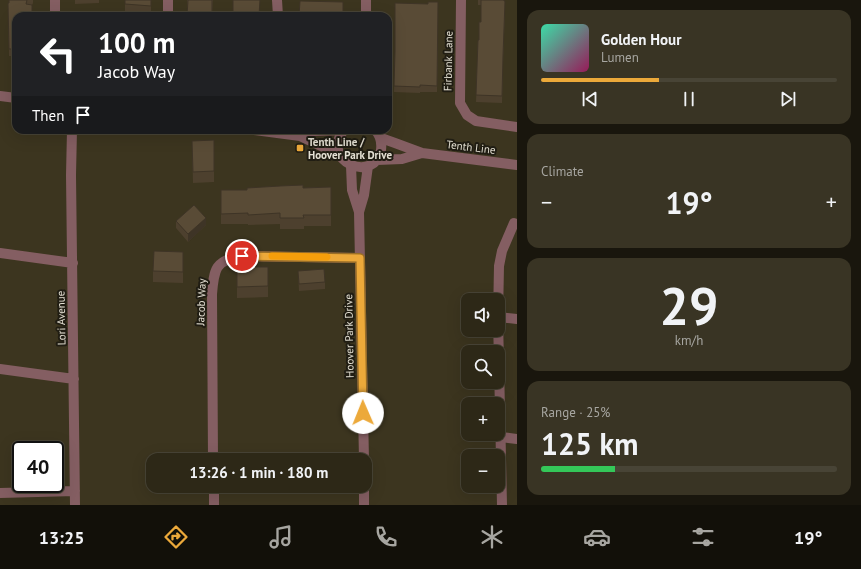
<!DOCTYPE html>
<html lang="en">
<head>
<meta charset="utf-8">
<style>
  :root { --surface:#2d2817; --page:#393424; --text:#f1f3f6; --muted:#a7a6a1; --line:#484436; --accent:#eca93a }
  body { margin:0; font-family:"PT Sans",sans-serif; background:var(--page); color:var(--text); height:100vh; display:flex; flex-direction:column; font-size:15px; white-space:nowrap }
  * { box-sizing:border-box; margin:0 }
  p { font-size:13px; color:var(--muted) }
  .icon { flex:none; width:22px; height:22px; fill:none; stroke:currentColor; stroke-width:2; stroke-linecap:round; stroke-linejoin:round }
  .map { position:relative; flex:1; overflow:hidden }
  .drawer { display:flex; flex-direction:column; gap:10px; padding:10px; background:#19160d; width:344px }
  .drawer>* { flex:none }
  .banner { position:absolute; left:12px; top:12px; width:380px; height:122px; border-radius:12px; box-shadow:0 4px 16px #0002,0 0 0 1px var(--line); background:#202124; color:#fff; overflow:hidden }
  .tools { position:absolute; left:461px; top:293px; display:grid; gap:8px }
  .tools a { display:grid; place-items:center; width:44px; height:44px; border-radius:8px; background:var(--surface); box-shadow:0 4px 16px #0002,0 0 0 1px var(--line); font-size:20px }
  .speed { position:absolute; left:12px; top:441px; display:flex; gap:8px; font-size:20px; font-weight:700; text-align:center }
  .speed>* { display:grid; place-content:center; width:52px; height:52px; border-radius:50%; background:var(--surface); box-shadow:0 4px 16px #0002,0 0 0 1px var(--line); line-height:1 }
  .speed .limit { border:2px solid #111; border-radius:6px; background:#fff; color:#111 }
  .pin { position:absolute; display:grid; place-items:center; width:34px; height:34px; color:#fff; margin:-17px; border:2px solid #fff; border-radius:50%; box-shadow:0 1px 4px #0007 }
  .me { position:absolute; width:44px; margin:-22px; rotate:359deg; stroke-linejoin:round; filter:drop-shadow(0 0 3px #0008) }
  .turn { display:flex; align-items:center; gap:14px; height:84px; padding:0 20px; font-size:18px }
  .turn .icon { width:52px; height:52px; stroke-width:2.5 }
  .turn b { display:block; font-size:28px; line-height:34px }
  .then { display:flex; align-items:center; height:38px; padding:0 20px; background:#0003; gap:8px; font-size:15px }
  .big { font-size:30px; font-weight:700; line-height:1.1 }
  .drawer .card { flex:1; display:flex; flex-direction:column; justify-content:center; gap:6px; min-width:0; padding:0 14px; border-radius:12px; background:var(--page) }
  .drawer .dial { align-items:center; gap:0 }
  .dial b { font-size:52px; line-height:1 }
  .song { display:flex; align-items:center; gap:12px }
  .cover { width:48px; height:48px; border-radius:6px; background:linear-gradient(135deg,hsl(160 70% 55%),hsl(330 70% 35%)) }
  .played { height:4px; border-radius:2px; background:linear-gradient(90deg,var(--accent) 40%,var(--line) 40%) }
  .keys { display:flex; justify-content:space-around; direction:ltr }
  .heat { display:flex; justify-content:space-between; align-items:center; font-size:22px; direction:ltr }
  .charge { height:6px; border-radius:3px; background:linear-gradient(90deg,#34c759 25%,var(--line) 0) }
  .trip { position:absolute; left:146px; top:453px; width:226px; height:40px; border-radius:12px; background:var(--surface); box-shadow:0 4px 16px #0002,0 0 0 1px var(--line); font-weight:700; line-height:40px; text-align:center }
  .tab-bar { display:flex; height:64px; justify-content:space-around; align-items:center; background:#121009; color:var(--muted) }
  .tab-bar .icon { width:28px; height:28px }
  .tab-bar .active { color:var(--accent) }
  .tab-bar b { font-size:18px; color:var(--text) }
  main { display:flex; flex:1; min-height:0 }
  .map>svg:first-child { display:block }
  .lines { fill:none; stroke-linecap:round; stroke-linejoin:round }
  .minor { stroke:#845e62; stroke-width:10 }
  .tertiary { stroke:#845e62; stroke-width:10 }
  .wall { fill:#4d402e }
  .shaded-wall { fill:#3e3426 }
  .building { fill:#594b36; stroke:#3e3426 }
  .route-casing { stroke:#996e26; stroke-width:10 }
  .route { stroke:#eca93a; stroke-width:7 }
  .slow { stroke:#f59e0b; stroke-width:7 }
  .poi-dot { fill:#eca93a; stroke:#201d13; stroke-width:1.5 }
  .labels { text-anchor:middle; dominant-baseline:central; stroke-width:4; stroke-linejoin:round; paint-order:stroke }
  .street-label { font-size:11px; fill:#e4e0d3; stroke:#201d13 }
  .poi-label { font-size:11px; font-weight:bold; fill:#e4e0d3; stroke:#201d13; text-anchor:start }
</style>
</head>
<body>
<main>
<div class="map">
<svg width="517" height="505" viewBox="0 0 517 505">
  <rect width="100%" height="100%" fill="#3c351f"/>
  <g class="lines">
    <path class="minor" d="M55,0V16
      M277,0L278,16
      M461,0L460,103L467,115L476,121L517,127
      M168,16V0
      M72,130L71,175L75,505
      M0,253L73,263
      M498,317L517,319
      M0,369L74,379
      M501,437L517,439
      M213,460L212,294C214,269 215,260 242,256L360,258
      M214,486V505
      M0,493L75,491
      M502,505L498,317L499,266L502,251L514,223"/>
    <path class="tertiary" d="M366,16V0
      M0,96L16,98
      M254,130L300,136L340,155
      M344,130C319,162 375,184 381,150C382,142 381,136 375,130
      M300,136L315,131L344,130
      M381,138L395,143L422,153L517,165
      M377,160L402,159L422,153
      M351,166L352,190L359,212
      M364,460L359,212L364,195L368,166
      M364,486V505"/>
  </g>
  <path class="wall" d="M9,0H33V3L32,5L16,16V56H9L8,3H9Z
    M75,0H99V3L75,4Z
    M125,0H151V13L125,12Z
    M187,0H213L212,16H187Z
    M478,0H504L505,8L503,63L502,103L476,102L478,40H479L481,22V5H478Z
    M438,2L437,92H420V93L394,92L395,53L428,4Z
    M192,141L214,171V182L193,183Z
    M331,187V226H304V229H280V224L248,225V224H221V190H247Z
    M176,221L206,225L188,242L176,228Z
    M183,263V283L153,282V271Z
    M237,267L268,286V297L237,298Z
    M298,271L325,282V289L299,291Z"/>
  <path class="shaded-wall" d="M206,218V225L188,242V234Z"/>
  <path class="building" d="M9,0H27L26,4L32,5V16H16V49H9L8,3H9Z
    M125,0H151V6L125,4Z
    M188,0H212V14H202V16H187Z
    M233,0H260L259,16H233Z
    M481,0H504V1H505L503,56L502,96L476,95L478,40H479V22H481Z
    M300,1L343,2V16H299Z
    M428,2H438L437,86L420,85V87L394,86L395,51V3L428,4Z
    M78,12L96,15L106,16H78Z
    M214,140V171L193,172L192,141Z
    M303,185V188L331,187V215H303L304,218H280V213L248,215V213L221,214V190H247V188L280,186Z
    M194,205L206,218L188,234L176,221Z
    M154,251L183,252V272L153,271Z
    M237,267H268V286L237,287Z
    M324,269L325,282L299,284L298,271Z"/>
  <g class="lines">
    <defs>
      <path id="route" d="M242,256L360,258L363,413"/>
    </defs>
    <use href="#route" class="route-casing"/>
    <use href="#route" class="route"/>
    <path class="slow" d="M272,256L327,257"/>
  </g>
  <rect class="poi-dot" x="296" y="144" width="8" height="8" rx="2"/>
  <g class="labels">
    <g class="street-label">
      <text transform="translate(448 61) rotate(-89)">Firbank Lane</text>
      <text transform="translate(471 147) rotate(7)">Tenth Line</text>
      <text transform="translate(201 302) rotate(-88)">Jacob Way</text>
      <text transform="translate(61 318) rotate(-91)">Lori Avenue</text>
      <text transform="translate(349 336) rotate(-91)">Hoover Park Drive</text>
    </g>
    <g class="poi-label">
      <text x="308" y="142">Tenth Line /<tspan x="308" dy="13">Hoover Park Drive</tspan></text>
    </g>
  </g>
</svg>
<div class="tools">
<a><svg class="icon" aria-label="sound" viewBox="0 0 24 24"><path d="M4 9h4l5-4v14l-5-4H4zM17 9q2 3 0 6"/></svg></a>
<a><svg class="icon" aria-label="search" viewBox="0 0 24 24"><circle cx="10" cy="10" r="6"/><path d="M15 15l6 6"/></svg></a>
<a>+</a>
<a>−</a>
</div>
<div class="speed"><div class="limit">40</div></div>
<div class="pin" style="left:242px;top:256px;background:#d93025"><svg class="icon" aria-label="arrive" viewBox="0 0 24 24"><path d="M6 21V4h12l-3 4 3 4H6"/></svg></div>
<svg class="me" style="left:363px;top:413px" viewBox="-20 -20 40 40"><circle r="19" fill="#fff"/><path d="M0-13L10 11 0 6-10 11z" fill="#eca93a"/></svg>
<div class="trip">13:26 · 1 min · 180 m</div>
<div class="banner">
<div class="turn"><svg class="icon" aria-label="left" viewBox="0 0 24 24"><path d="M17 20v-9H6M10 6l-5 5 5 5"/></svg><div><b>100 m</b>Jacob Way</div></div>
<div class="then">Then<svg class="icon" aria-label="arrive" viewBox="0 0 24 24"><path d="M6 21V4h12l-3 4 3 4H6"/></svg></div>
</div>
</div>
<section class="drawer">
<div class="card">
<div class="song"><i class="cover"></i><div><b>Golden Hour</b><p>Lumen</p></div></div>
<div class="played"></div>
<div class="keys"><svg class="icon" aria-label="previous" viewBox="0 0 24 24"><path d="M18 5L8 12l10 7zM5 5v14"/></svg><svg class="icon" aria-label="pause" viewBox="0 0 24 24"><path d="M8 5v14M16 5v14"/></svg><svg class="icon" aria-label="next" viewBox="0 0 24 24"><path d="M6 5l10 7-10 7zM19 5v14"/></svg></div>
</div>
<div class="card"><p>Climate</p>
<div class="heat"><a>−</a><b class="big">19°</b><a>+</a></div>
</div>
<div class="card dial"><b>29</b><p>km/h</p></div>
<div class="card"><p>Range · 25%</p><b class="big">125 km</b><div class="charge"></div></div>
</section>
</main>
<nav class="tab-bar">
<b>13:25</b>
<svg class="icon active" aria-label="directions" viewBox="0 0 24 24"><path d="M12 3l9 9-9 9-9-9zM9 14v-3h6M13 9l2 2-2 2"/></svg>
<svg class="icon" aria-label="music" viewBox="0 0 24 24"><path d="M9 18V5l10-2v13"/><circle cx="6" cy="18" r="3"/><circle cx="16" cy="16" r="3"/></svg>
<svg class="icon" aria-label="phone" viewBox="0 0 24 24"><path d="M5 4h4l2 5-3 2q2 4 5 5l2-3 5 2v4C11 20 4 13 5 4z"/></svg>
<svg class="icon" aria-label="climate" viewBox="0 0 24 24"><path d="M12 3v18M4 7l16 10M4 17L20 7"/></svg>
<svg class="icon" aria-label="car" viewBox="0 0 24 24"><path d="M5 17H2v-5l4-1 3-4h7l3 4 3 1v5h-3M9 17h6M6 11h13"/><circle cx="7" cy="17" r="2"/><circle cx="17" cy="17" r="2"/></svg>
<svg class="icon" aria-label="filters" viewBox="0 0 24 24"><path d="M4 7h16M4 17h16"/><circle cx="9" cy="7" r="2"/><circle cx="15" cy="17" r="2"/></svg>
<b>19°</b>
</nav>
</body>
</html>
